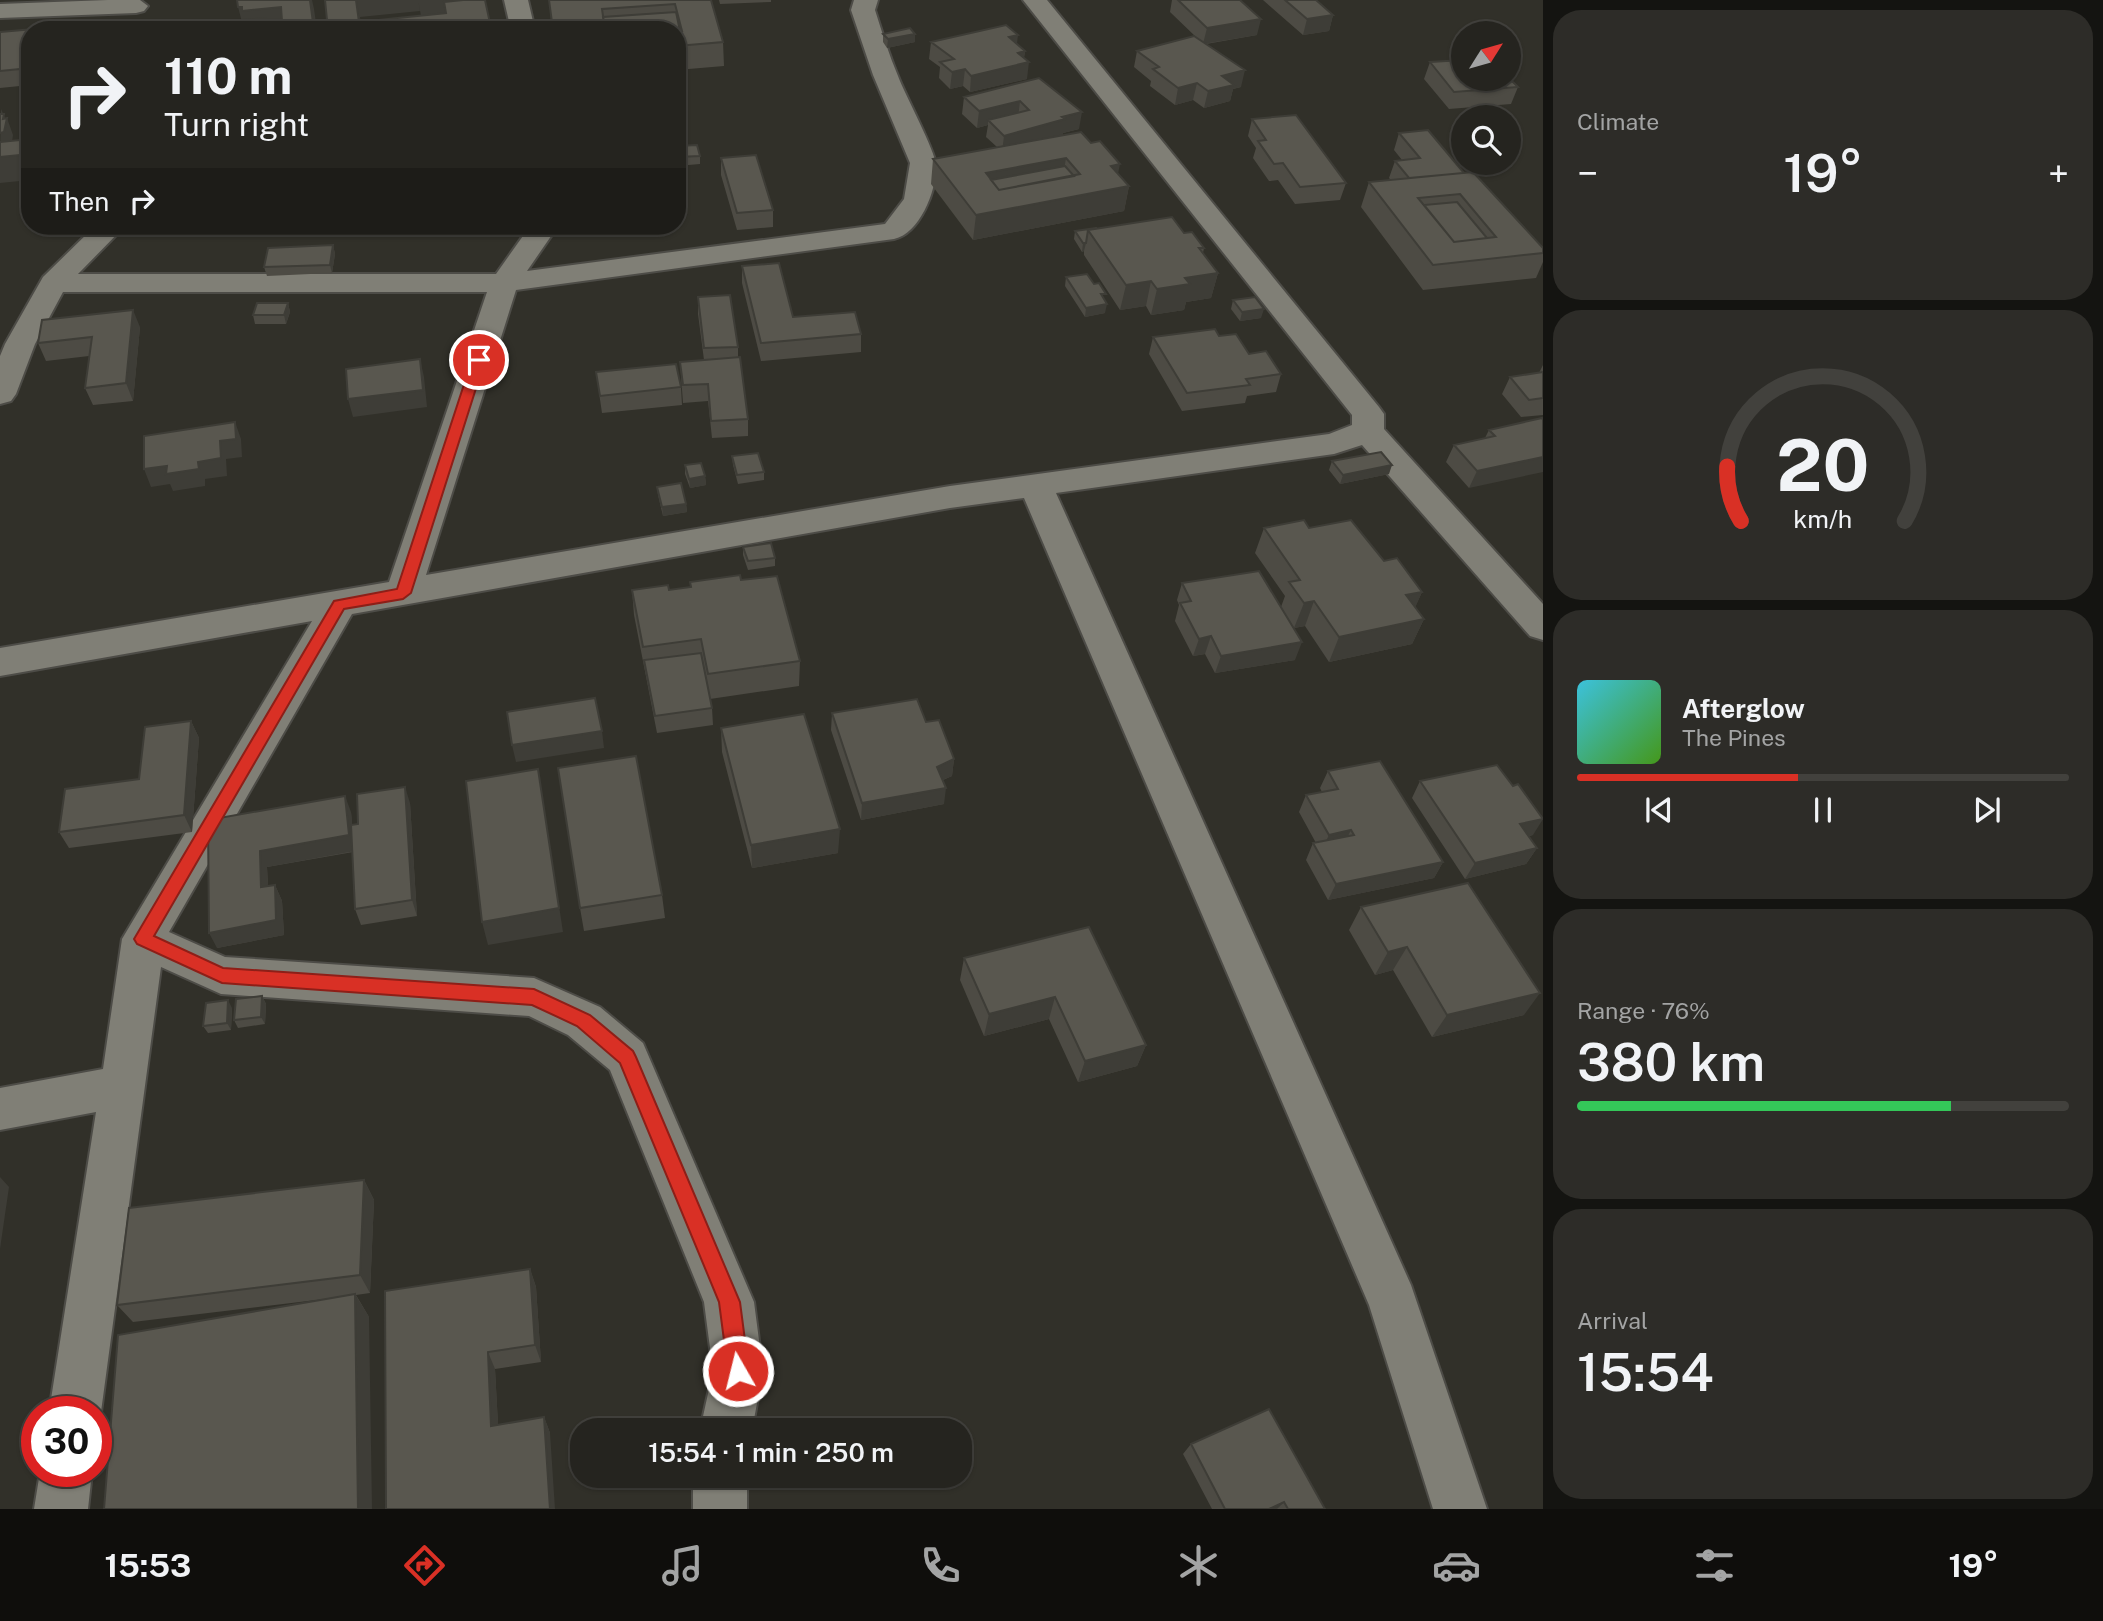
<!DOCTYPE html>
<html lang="en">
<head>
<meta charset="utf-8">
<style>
  :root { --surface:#25241f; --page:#2d2c28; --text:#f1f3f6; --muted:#a3a4a4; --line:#42413d; --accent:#d93025 }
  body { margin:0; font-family:"Public Sans",sans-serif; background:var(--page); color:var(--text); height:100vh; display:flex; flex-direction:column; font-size:26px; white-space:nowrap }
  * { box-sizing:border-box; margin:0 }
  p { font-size:23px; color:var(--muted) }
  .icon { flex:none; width:38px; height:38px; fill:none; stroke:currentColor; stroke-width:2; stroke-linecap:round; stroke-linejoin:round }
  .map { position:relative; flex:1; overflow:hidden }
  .panel { display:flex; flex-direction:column; gap:10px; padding:10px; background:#141411; width:560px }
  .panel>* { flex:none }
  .hud { position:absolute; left:21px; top:21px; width:665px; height:214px; border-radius:28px; box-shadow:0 2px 5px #0004,0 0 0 2px var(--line); background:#25241f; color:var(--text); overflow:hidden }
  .needle { width:46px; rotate:53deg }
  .controls { position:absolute; left:1451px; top:21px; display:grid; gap:14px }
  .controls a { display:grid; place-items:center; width:70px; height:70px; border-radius:50%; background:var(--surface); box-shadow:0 2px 5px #0004,0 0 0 2px var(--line); font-size:35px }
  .speed { position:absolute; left:21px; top:1396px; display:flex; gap:14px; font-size:35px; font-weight:700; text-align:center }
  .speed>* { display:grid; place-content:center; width:91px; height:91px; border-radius:50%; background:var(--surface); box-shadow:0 2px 5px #0004,0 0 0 2px var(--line); line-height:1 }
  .speed .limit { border:10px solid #d22; background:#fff; color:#111 }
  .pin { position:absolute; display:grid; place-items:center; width:60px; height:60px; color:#fff; margin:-30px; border:4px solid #fff; border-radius:50%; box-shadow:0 2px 7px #0007 }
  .me { position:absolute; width:77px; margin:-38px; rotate:352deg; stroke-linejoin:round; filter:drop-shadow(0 0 5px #0008) }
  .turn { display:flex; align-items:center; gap:24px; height:147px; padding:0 28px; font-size:32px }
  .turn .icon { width:91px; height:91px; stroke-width:2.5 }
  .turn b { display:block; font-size:49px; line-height:60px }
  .then { display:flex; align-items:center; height:66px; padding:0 28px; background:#0003; gap:14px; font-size:26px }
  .big { font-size:52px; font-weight:600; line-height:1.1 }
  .panel .tile { flex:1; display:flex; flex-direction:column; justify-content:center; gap:10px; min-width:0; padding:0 24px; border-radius:28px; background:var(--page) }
  .panel .dial { align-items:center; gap:0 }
  .dial svg { height:182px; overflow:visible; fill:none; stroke:var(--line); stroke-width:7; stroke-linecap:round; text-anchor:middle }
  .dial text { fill:var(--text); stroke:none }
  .song { display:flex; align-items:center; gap:21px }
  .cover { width:84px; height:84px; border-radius:10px; background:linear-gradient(135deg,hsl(190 70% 55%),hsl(100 70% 35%)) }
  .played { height:7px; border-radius:4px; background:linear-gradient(90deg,var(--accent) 45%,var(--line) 45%) }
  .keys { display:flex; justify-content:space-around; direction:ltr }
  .heat { display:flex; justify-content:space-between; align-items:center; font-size:38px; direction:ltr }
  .charge { height:10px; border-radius:5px; background:linear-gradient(90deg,#34c759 76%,var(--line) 0) }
  .trip { position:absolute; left:570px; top:1418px; width:402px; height:70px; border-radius:28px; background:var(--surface); box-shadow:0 2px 5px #0004,0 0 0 2px var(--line); font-weight:600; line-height:70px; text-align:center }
  .menu { display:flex; height:112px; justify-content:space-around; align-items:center; background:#0f0e0c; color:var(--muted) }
  .menu .icon { width:49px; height:49px }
  .menu .on { color:var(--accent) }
  .menu b { font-size:32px; color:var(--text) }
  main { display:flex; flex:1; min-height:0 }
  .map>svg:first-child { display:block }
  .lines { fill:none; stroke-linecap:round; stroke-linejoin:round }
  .street-casing { stroke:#4d4c47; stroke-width:4 }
  .street { fill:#807f76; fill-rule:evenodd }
  .wall { fill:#4d4b44 }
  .shaded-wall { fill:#3e3d37 }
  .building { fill:#59574f; stroke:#3e3d37; stroke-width:2; fill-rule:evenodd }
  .route { fill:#d93025; stroke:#8d1f18; stroke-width:2 }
</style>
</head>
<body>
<main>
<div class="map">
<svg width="1543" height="1509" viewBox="0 0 1543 1509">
  <rect width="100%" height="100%" fill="#313029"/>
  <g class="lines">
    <defs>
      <path id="street" d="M108,0H140L148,6L144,11L136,13L0,18V4Z
        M504,0H528L535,30H511Z
        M854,0H878L875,10C882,32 889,55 898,76C905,95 935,150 936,165C937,190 920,233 894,239L516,290L426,575L950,486L1329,434L1352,425V415L1023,0H1047L1379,407L1384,414V429L1543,604V640L1530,636L1362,445L1334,454L1056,493L1411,1285L1487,1509H1433L1369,1305L1024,498L950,508L352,614L169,932L225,957L534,978L600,1007L643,1043L754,1302L763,1371L752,1430H700L713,1371L704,1302L610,1070L568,1035L529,1016L221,994L161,967L101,1412L96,1423V1412H49L96,1112L0,1130V1088L103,1069L122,939L312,621L0,676V648L389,582L487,292H63L35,344L16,394L11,401L0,404V356L5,344L43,277L95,226H125L78,274H496L530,226H558L527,271L885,224L904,199L910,163L873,75L851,10Z
        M40,1472H92L88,1509H34Z
        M693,1475H747V1509H693Z"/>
    </defs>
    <use href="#street" class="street-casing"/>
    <use href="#street" class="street"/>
  </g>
  <path class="wall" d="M549,0H711L723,42L724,66L677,70V30H552Z
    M719,0H771V2L720,4Z
    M1172,0H1240L1257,35L1206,44L1241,87L1233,89L1230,101L1204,108L1193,100L1175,105L1150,86L1151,81L1134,67L1137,51L1196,37L1170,12Z
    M1263,0H1316L1333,15L1329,31L1303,35Z
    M46,28V30H30V85L0,88V32Z
    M1483,29L1511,32L1508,40V33H1482Z
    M883,34L915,42L887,48L883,42Z
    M931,42L1017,44L1025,51L1024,58L1027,79L970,92L963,86L950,89L939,78L940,67L929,59Z
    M1430,62L1518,87L1511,104L1449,109L1424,79Z
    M1039,78L1079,129L1063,133V135L1118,174L1129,186L1124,211L973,240L931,184L933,159L997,147L986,137L988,125L977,128L962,114L964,97Z
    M1252,119L1346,183L1340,200L1295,204L1278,180L1269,181L1253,158L1256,148L1248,136Z
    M1399,133L1464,173L1543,248V262L1536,278L1423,290L1361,207L1369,182L1391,180L1389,178L1395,161L1402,160L1394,150Z
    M677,146L700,156V164L677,166Z
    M721,158L773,210V227L737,230L721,175Z
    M1097,228L1184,233L1204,248L1203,253L1218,273L1211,298L1186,302L1184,310L1151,315L1146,306L1120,310L1084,255V251L1082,252L1074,239L1075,231Z
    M333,245L335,254L332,273L267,276L264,267Z
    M742,266L793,317L861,334V352L761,361L742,283Z
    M1066,277L1105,301V313L1085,317L1065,286Z
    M698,297L738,347V357L748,419V436L712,438L708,401L683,403L680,362L704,360L698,314Z
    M1233,300L1261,318L1240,321L1231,309Z
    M288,303L290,312L286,324H255L253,315Z
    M140,327L133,401L93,405L85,388L89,356L46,361L38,343Z
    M1219,336L1281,374L1276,392L1247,396L1245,403L1182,411L1149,354L1153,337Z
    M1543,365V415L1521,417L1502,394L1510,377L1539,373Z
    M596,372L681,387L682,405L602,413Z
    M1542,418L1469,488L1446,462L1454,445L1485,438L1489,430Z
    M732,456L764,472V480L738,484L733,465Z
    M1332,461L1389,474L1340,484L1329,470Z
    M685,465L705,476L706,485L690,488L685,474Z
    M657,487L686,504L687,512L663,516L658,495Z
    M1264,528H1309L1384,561L1422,592L1415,607L1424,619L1412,644L1329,662L1305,626L1294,628L1285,614L1295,660L1215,673L1205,654L1193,656L1175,621L1179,605L1177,600L1182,583L1281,607L1285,596L1255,553Z
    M743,547L775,558V566L748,570L743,555Z
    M741,580L800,661L799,686L710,699L712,708L713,725L657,733L634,615L632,590H669L691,587L690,582Z
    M832,713L926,722L954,759L952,776L943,780L944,804L861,820L831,730Z
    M191,721L199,738L192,832L69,848L59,832L139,779Z
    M721,728L838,853L752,868L722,752Z
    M1328,771L1443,862L1434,878L1328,900L1306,860L1313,843H1316L1299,812L1306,795L1322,792L1320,788Z
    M1420,781L1533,835L1529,836L1537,848L1526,864L1465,879L1412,798Z
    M410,803L417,916L361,925L355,909L353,852L267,867L268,886L275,885L282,901L284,935L217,948L208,820L351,812L352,825L358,824Z
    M662,895L665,918L584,931L580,908Z
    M1361,907L1524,1015L1432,1037L1393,970L1375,975L1349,930Z
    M1089,927L1146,1045L1137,1066L1078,1082L1049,1019L984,1036L960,980L964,958Z
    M262,996L266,1004L265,1024L238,1028L234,1020Z
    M232,1008L231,1030L208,1033L203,1026Z
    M364,1180L374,1200L370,1293L356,1295L369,1317L333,1298L133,1322L117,1305Z
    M530,1269L536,1287L541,1362L495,1369L498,1425L544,1417L550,1433L386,1509Z
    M1191,1444L1325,1509H1212L1183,1454Z"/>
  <path class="shaded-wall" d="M310,0H312L314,9L317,30H314Z
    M356,0H418L420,11L360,17L362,30H361Z
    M418,0H481L444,2L447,18L422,21Z
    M238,7H281L286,30H244Z
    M1333,15L1329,31L1303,35L1307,19Z
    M1261,19L1257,35L1203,44L1207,28Z
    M490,23L491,30H419Z
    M915,34V42L887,48L888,39Z
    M1018,35L1016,52L1009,37Z
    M1025,51L1023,64L1029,62L1027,79L970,92L971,76L1018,53Z
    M965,69L963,86L950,89L952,72Z
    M1245,70L1241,87L1233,89L1230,101L1204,108L1208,91L1222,76Z
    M1197,83L1193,100L1175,105L1178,88Z
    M1020,101L1018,118L988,120V125L977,128L979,111Z
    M1,109L6,120L7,118L13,135L11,149L0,155Z
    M1082,112L1079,129L1063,133V136L1002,152L1004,136Z
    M29,154L30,180L0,183V157Z
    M1066,158L1062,183L996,196L986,173Z
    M1120,164L1115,189L1129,186L1124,211L973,240L976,215L1111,166Z
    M352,226H384L385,232L355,235Z
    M1083,243H1086L1084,251L1082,252Z
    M333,245L335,254L332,273L330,265Z
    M1218,273L1211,298L1186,302L1184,310L1151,315L1157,289L1185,278Z
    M1151,281L1146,306L1120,310L1126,285Z
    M288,303L290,312L286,324L284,315Z
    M1107,304L1105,313L1085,317L1086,308Z
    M1264,309L1261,318L1240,321L1242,312Z
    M133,310L140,327L133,401L126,383Z
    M420,359L424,377L427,407L353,417L348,399Z
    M235,422L241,439L242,457L226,459L227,476L205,479V486L173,491L170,484L151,487L144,469L198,462L220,441Z
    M1543,457V472L1469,488L1477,471Z
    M1392,465L1389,474L1340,484L1343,475Z
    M705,476L706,485L690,488L689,479Z
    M686,504L687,512L663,516L662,507Z
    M1422,592L1411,617L1406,595Z
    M1314,601L1305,626L1294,628L1304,603Z
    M1424,619L1412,644L1329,662L1339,637Z
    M1211,636L1205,654L1193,656L1199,639Z
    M1302,642L1295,660L1215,673L1221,656Z
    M191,721L199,738L192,832L184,815Z
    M602,731L604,748L516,762L512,745Z
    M954,759L952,776L935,783L937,767Z
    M538,769L563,932L488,945L482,922Z
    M405,787L410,803L417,916L412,900Z
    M946,788L944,804L861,820L862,803Z
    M345,796L351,812L355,851L267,867L269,903L261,887L260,851Z
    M1543,819L1533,835L1510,840L1520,824Z
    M840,829L838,853L752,868L751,845Z
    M1351,830L1343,846L1321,851L1329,835Z
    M1537,848L1526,864L1465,879L1475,863Z
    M1443,862L1434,878L1328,900L1336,884Z
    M275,885L282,901L284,935L217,948L209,933Z
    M1407,947L1393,970L1375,975L1388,952Z
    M1540,993L1524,1015L1432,1037L1447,1015Z
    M262,996L266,1004L265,1024L261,1017Z
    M1055,997L1049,1019L984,1036L989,1014Z
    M228,1000L232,1008L231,1030L227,1023Z
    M1146,1045L1137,1066L1078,1082L1085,1061Z
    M0,1177L9,1187L0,1249Z
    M364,1180L374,1200L370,1293L360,1275Z
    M530,1269L536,1287L541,1362L535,1345Z
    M355,1294L369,1317L372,1509H358Z
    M488,1352L495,1369L499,1441L491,1426Z
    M544,1417L550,1433L555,1509H550Z
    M1284,1502L1277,1509H1269Z"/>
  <path class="building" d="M237,0H310L314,30H192L244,24V20L266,18V22L282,21L281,7L242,11V7H238Z
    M325,0H356L359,22L446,13L444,2L463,0H485L490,23L419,30H328Z
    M549,0H711L723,42L677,46V31H682L675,4L602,9L605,30H553Z
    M1178,0H1240L1261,19L1207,28Z
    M1285,0H1316L1333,15L1307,19Z
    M676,12L680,31H677V30H605L603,17Z
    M1006,25L1018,35L1009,37L1025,51L1018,53L1029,62L971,76L965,69L952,72L940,62L954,59L931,42Z
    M1506,26L1511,32L1488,33L1483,29Z
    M46,28L45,30H30V68L0,71V32Z
    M910,28L915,34L888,39L883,34Z
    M1194,36L1245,70L1222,76L1234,85L1208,91L1197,83L1178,88L1153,69L1159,67L1137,51Z
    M1463,60V79H1508V77L1518,87L1454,92L1430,62Z
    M1039,78L1082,112L1062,117L1065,119L1004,136L988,120L1029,110L1020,101L979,111L964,97Z
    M0,114H4L3,119L7,118L4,132L0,133Z
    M1296,115L1346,183L1300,187L1283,163L1274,164L1258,141L1266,140L1252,119Z
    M1428,130L1464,173L1409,178L1395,161L1420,158L1399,133Z
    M1081,132L1091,143L1100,141L1120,164L1111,166L1129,186L976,215L933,159ZM1066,158L1080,174L999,190L986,173Z
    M30,139V162H28L29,154L0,157V142Z
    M697,145L700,156L677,157V146Z
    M756,155L773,210L737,213L721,158Z
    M1065,166L1074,176L999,190L991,180Z
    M1473,172L1543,248V253L1433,265L1369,182ZM1460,194L1496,237L1454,242L1418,198Z
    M1457,202L1487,238L1454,242L1424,205Z
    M1172,217L1184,233L1192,232L1204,248H1199L1218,273L1185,278L1190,284L1157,289L1151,281L1126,285L1088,230Z
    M1096,228H1097L1088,230L1086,243H1083L1075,231Z
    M333,245L330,265L264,267L268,248Z
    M779,263L793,317L855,312L861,334L761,343L742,266Z
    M1087,274L1094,284L1099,283L1106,294H1101L1107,304L1086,308L1066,277Z
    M730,295L738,347L704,348L698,297Z
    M1255,297L1264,309L1242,312L1233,300Z
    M257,303H288L284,315H253Z
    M133,310L126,383L85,388L92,337L38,343L42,320Z
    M1215,329L1219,336L1236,334L1249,354L1266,351L1281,374L1246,379L1250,385L1187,393L1153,337Z
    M740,357L748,419L711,421L708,384L683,385L680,362Z
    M420,359L423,390L348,399L346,369Z
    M676,364L681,387L600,396L596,372Z
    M1543,372V398L1529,400L1510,377Z
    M1542,418L1543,420V457L1477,471L1454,445L1495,436L1489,430Z
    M235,422L236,439L220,441L221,458L198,462L199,469L166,474L167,466L144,469V436Z
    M1381,452L1392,465L1343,475L1332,461Z
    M758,453L764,472L737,475L732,456Z
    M701,463L705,476L689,479L685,465Z
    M681,483L686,504L662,507L657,487Z
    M1304,520L1309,528L1351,520L1384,561L1397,558L1422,592L1406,595L1424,619L1339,637L1314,601L1304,603L1289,582L1300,580L1264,528Z
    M771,543L775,558L748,561L743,547Z
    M1259,571L1302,642L1221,656L1211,636L1199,639L1180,603L1191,601L1182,583Z
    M740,575L741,580L777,576L800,661L708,674L701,639L643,647L632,590L668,585L669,590L691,587L690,582Z
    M701,653L712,708L655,716L644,660Z
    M595,698L602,731L512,745L507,712Z
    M917,699L926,722L939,720L954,759L937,767L946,788L862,803L832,713Z
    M804,714L840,829L751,845L721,728Z
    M191,721L184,815L59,832L65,789L139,779L145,727Z
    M636,756L662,895L580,908L558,768Z
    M1380,761L1443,862L1336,884L1313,843L1354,835L1351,830L1329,835L1306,795L1338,789L1328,771Z
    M1497,765L1513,786L1518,784L1543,819L1520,824L1537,848L1475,863L1420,781Z
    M538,769L559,908L482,922L466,781Z
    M405,787L412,900L355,909L351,825L358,824L357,794Z
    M345,796L349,835L260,851L261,887L275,885L276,920L209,933L208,820Z
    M1468,883L1540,993L1447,1015L1407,947L1388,952L1361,907Z
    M1089,927L1146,1045L1085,1061L1055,997L989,1014L964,958Z
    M262,996L261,1017L234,1020L236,999Z
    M228,1000L227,1023L203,1026L206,1003Z
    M364,1180L360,1275L117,1305L129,1208Z
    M530,1269L535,1345L488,1352L491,1426L544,1417L550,1509H386L385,1291Z
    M355,1294L358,1509H104L118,1335Z
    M1269,1409L1325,1509H1288L1284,1502L1269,1509H1225L1191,1444Z"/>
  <path class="route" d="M479,357L485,360L411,593L403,599L344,609L154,936L223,968L534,989L590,1015L633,1051L636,1057L740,1302L749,1371L746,1378L738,1381L731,1378L728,1371L719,1302L620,1063L577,1026L532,1005L222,983L137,944L134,939L334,601L397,589L472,360Z"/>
</svg>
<div class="controls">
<a><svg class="needle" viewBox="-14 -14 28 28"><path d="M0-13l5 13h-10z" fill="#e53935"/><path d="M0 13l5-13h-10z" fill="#a3a4a4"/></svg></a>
<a><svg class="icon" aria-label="search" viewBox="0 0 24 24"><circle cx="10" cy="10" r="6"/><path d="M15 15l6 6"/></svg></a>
</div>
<div class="speed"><div class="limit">30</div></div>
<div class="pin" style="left:479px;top:360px;background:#d93025"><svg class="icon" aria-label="arrive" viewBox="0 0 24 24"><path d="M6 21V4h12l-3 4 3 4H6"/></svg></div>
<svg class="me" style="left:738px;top:1371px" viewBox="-20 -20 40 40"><circle r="17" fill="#d93025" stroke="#fff" stroke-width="3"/><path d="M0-11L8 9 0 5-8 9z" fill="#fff"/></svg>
<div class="trip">15:54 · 1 min · 250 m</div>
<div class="hud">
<div class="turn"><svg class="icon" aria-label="right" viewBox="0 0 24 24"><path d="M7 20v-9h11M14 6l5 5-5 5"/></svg><div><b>110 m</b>Turn right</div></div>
<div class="then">Then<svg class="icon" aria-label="right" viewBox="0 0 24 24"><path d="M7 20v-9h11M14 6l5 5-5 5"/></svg></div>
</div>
</div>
<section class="panel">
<div class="tile"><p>Climate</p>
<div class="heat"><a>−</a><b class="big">19°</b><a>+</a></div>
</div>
<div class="tile dial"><svg viewBox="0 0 100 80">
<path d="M14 69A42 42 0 1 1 86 69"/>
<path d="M14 69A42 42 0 0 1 8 45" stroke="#d93025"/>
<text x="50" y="56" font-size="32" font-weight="700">20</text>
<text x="50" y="72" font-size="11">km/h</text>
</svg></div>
<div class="tile">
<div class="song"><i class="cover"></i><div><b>Afterglow</b><p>The Pines</p></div></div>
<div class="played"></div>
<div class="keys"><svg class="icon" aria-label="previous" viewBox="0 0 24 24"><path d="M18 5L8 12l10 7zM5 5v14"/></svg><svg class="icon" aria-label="pause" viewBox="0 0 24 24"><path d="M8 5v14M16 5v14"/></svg><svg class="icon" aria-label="next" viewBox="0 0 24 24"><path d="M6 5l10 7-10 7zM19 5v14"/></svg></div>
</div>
<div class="tile"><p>Range · 76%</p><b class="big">380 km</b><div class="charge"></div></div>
<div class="tile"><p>Arrival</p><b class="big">15:54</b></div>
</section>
</main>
<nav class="menu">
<b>15:53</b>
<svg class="icon on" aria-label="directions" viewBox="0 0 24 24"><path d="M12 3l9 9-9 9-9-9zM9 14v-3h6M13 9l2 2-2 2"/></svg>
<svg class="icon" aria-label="music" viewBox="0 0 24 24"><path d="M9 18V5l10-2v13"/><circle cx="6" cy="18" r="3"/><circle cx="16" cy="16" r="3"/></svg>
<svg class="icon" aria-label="phone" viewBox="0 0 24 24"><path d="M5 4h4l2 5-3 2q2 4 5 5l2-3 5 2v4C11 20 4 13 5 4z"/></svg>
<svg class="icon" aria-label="climate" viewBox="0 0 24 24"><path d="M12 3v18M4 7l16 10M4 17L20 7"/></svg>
<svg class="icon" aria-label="car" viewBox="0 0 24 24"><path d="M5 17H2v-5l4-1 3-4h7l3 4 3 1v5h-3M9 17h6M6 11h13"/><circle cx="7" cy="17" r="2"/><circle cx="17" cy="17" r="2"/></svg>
<svg class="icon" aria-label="filters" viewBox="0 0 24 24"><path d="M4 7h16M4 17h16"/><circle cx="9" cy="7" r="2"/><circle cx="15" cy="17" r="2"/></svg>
<b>19°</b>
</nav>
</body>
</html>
